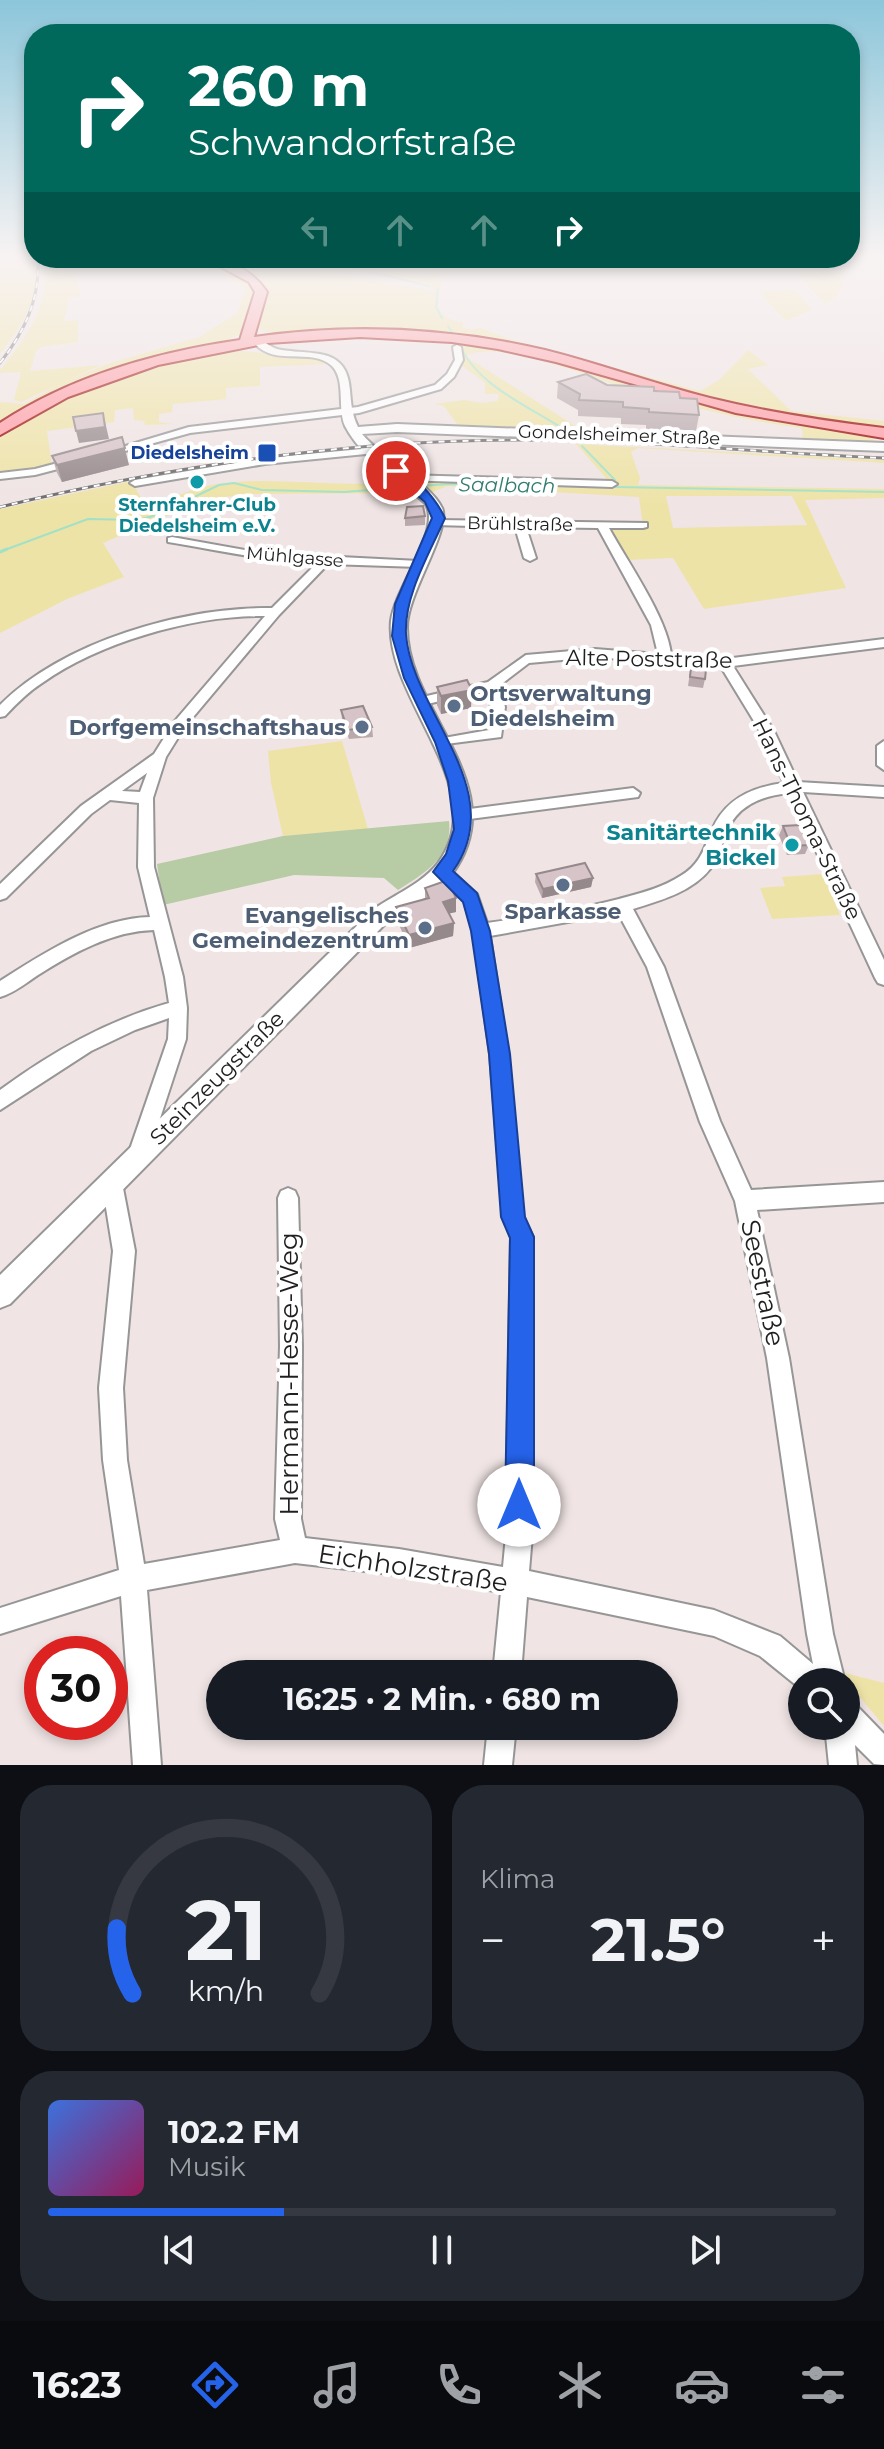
<!DOCTYPE html>
<html lang="de">
<head>
<meta charset="utf-8">
<style>
  :root { --surface:#171b24; --page:#242831; --text:#f1f3f6; --muted:#9ea1a6; --line:#363941; --accent:#2563eb }
  body { margin:0; font-family:Montserrat,sans-serif; background:var(--page); color:var(--text); height:100vh; display:flex; flex-direction:column; font-size:30px; white-space:nowrap }
  * { box-sizing:border-box; margin:0 }
  p { font-size:26px; color:var(--muted) }
  .icon { flex:none; width:44px; height:44px; fill:none; stroke:currentColor; stroke-width:2; stroke-linecap:round; stroke-linejoin:round }
  .map { position:relative; height:1765px; overflow:hidden }
  .details { display:flex; flex-direction:column; gap:20px; padding:20px; background:#0d0f14; flex:1 }
  .details>* { flex:none }
  .top-card { position:absolute; left:24px; top:24px; width:836px; height:244px; border-radius:32px; box-shadow:0 4px 12px #0003; background:#00695c; color:#fff; overflow:hidden }
  .fabs { position:absolute; left:788px; top:1668px; display:grid; gap:16px }
  .fabs a { display:grid; place-items:center; width:72px; height:72px; border-radius:50%; background:var(--surface); box-shadow:0 4px 12px #0003; font-size:40px }
  .speed { position:absolute; left:24px; top:1636px; display:flex; gap:16px; font-size:40px; font-weight:700; text-align:center }
  .speed>* { display:grid; place-content:center; width:104px; height:104px; border-radius:50%; background:var(--surface); box-shadow:0 4px 12px #0003; line-height:1 }
  .speed .limit { border:12px solid #d22; background:#fff; color:#111 }
  .pin { position:absolute; display:grid; place-items:center; width:68px; height:68px; color:#fff; margin:-34px; border:4px solid #fff; border-radius:50%; box-shadow:0 2px 8px #0007 }
  .me { position:absolute; width:88px; margin:-44px; rotate:0deg; stroke-linejoin:round; filter:drop-shadow(0 0 6px #0008) }
  .turn { display:flex; align-items:center; gap:28px; height:168px; padding:0 32px; font-size:36px }
  .turn .icon { width:104px; height:104px; stroke-width:2.5 }
  .turn b { display:block; font-size:56px; line-height:68px }
  .lanes { display:flex; align-items:center; height:76px; padding:0 32px; background:#0003; justify-content:center; gap:40px; direction:ltr }
  .lanes .off { opacity:.35 }
  .big { font-size:60px; font-weight:700; line-height:1.1 }
  .details .card { flex:1; display:flex; flex-direction:column; justify-content:center; gap:12px; min-width:0; padding:0 28px; border-radius:32px; background:var(--page) }
  .details .dial { align-items:center; gap:0 }
  .dial svg { height:208px; overflow:visible; fill:none; stroke:var(--line); stroke-width:7; stroke-linecap:round; text-anchor:middle }
  .dial text { fill:var(--text); stroke:none }
  .song { display:flex; align-items:center; gap:24px }
  .cover { width:96px; height:96px; border-radius:12px; background:linear-gradient(135deg,hsl(220 70% 55%),hsl(330 70% 35%)) }
  .played { height:8px; border-radius:4px; background:linear-gradient(90deg,var(--accent) 30%,var(--line) 30%) }
  .keys { display:flex; justify-content:space-around; direction:ltr }
  .heat { display:flex; justify-content:space-between; align-items:center; font-size:44px; direction:ltr }
  .details .tiles { flex:1; display:grid; gap:20px; grid-template-columns:1fr 1fr }
  .card:last-child { grid-column:span 2 }
  .trip { position:absolute; left:206px; top:1660px; width:472px; height:80px; border-radius:40px; background:var(--surface); box-shadow:0 4px 12px #0003; font-weight:700; line-height:80px; text-align:center }
  .menu { display:flex; height:128px; justify-content:space-around; align-items:center; background:#090b0e; color:var(--muted) }
  .menu .icon { width:56px; height:56px }
  .menu .current { color:var(--accent) }
  .menu b { font-size:36px; color:var(--text) }
  .map>svg:first-child { display:block }
  .grass { fill:#eee3a7; fill-rule:evenodd }
  .cemetery { fill:#b7cba4 }
  .lines { fill:none; stroke-linecap:round; stroke-linejoin:round }
  .stream-far1 { stroke:#a2e1c6; stroke-width:2 }
  .stream { stroke:#a2e1c6; stroke-width:3 }
  .minor-casing { stroke:#969696; stroke-width:4 }
  .tertiary-casing { stroke:#969696; stroke-width:4 }
  .primary-casing { stroke:#990200; stroke-width:4 }
  .minor { fill:#fff; fill-rule:evenodd }
  .tertiary { fill:#fff; fill-rule:evenodd }
  .primary { fill:#ff9aa3; fill-rule:evenodd }
  .rail-casing { stroke:#6d6d6d; stroke-width:3 }
  .rail { stroke:#fff; stroke-width:2; stroke-dasharray:6; stroke-linecap:butt }
  .wall { fill:#b9a9ac }
  .shaded-wall { fill:#96898c }
  .building { fill:#d7c4c8; stroke:#96898c; stroke-width:2 }
  .route { fill:#2563eb; stroke:#184099; stroke-width:2 }
  .transit-dot { fill:#1a4fb4; stroke:#fff; stroke-width:3 }
  .culture-dot { fill:#0f9aa8; stroke:#fff; stroke-width:3 }
  .service-dot { fill:#5c6f8a; stroke:#fff; stroke-width:3 }
  .labels { text-anchor:middle; dominant-baseline:central; stroke-width:8; stroke-linejoin:round; paint-order:stroke }
  .far-street-label { font-size:18px; fill:#1f1f1f; stroke:#fff }
  .far-transit-label { font-size:18px; font-weight:bold; fill:#164399; stroke:#fff; text-anchor:end }
  .far-culture-label { font-size:18px; font-weight:bold; fill:#0d838f; stroke:#fff }
  .far-water-label { font-size:20px; font-style:italic; fill:#327c70; stroke:#fff }
  .street-label { font-size:22px; fill:#1f1f1f; stroke:#fff }
  .service-label { font-size:22px; font-weight:bold; fill:#4e5e75; stroke:#fff; text-anchor:end }
  .culture-label { font-size:22px; font-weight:bold; fill:#0d838f; stroke:#fff; text-anchor:end }
  .near-street-label { font-size:26px; fill:#1f1f1f; stroke:#fff }
</style>
</head>
<body>
<div class="map">
<svg width="884" height="1765" viewBox="0 0 884 1765">
  <rect width="100%" height="100%" fill="#f0e4e4"/>
  <path class="grass" d="M4,258H34C44,291 21,329 0,354V265Z
    M42,258L91,260L72,265L81,296L69,298L64,321L78,320V342L41,347L36,351L30,371L101,365L21,402L14,400L21,372L0,373V370C25,340 55,299 42,258Z
    M191,258H205L253,286L256,296L241,334L217,344L159,357L0,426V402L24,404L60,384L107,364L199,337L237,313L245,289L221,271L205,274V266Z
    M214,258H284L325,273L434,291L433,287L319,258H355L430,277L434,264L430,258L444,262L438,278L443,280C434,307 436,318 464,323L462,328L473,330L481,328L509,339L700,391L719,380L748,350L768,365L748,369L791,411L884,421V430L755,410L490,341L319,331L279,334L263,331L258,327L264,299L242,272Z
    M839,271L844,277C842,292 838,297 825,304L796,272Z
    M795,290L812,310L786,321L758,291Z
    M452,341C533,351 607,379 685,399C745,415 806,425 867,435L877,442H803L802,428C745,421 690,407 635,391C595,380 502,338 465,356L583,431L459,427L444,406L434,404L464,400L483,403L497,401L499,397L498,394H485V383L457,362V348Z
    M230,350L310,357L330,364L260,367V386L226,388V399L173,404L172,412L159,414V422L173,424L145,425L144,421L134,420L133,408L115,410L114,422L47,431L52,465L0,474V435C76,383 141,368 230,350Z
    M576,444L884,460V463L869,462L638,448L631,452L640,478L638,485L884,489V498L805,500L846,588L704,609L673,558L626,560L611,527H643L639,497L447,486L428,494L411,481L612,485ZM666,496H792L807,525L673,528Z
    M192,468L196,473L134,485L149,514C158,511 162,504 169,500C177,495 193,490 203,487C262,472 340,491 401,480L418,493L253,494L206,499L103,543L124,577L67,599L0,633V509Z
    M342,741L368,829L283,836L271,783L268,751Z
    M823,874L840,915L772,919L760,888L785,886L782,877Z
    M845,1673L884,1683V1726L854,1690Z"/>
  <path class="cemetery" d="M449,821C453,857 425,873 398,890L384,878L294,875L163,905L157,864L283,836Z"/>
  <g class="lines">
    <path class="stream-far1" d="M312,258L429,286
      M438,289L436,307L442,318
      M448,326L453,334
      M459,343C475,384 526,405 562,428
      M582,446L615,480
      M419,486L451,484L884,492
      M2,551L88,519L138,520L157,515L219,485L234,483L262,490L344,492L410,487"/>
    <path class="stream" d="M0,552L7,549"/>
    <defs>
      <path id="minor" d="M457,345L461,347L463,360L454,377L441,389L359,413L190,433L107,456L102,453L189,427L358,407L435,385L447,374L455,360L453,347Z
        M373,448L378,451L376,453L265,464L135,486L130,483L135,480L265,458Z
        M73,459L78,462L77,464L35,475L0,479V473L35,469Z
        M405,475L612,481L617,484L612,487L401,480L400,478Z
        M438,520L647,523V527L643,528H609C627,561 668,619 671,655L725,659L884,639V647L733,666L774,731L798,782L884,787V797L803,792L884,960V985L878,983L875,978L789,793C760,796 736,806 725,835C721,847 718,859 710,869C692,892 659,901 633,909L664,967L720,1121L751,1190L884,1182V1202L757,1210L789,1358L833,1634L845,1682H802V1690L760,1656L714,1636L527,1597L521,1674H493L501,1592L399,1575L295,1563L147,1590L161,1765H133L121,1596L0,1634V1608L119,1570L103,1460L99,1388L113,1251L102,1183L105,1176L112,1173L119,1176L122,1183L135,1251L123,1388L127,1460L144,1564L280,1540L275,1519L280,1346L278,1198L281,1191L288,1188L295,1191L298,1198L302,1346L301,1519L305,1538L399,1549L503,1567L506,1535L511,1237L503,1217L490,1054L473,931L464,901L434,872L442,866L448,868L477,894L487,923C532,917 577,910 619,899C641,893 662,888 682,875C700,864 704,849 712,830C725,799 752,787 784,783L760,731L721,667L595,657L529,663L499,686L505,707L501,737L438,745L436,742L438,739L489,730L491,707L487,690L423,705L418,704V698L488,682L526,655L595,649L658,654L651,625L598,528L526,527L536,558L530,561L524,558L515,527L434,525V521ZM618,913L647,967L700,1122L735,1201L767,1358L807,1634L813,1664L780,1636L714,1610L529,1571L532,1535L533,1237L523,1216L508,1054L490,936Z
        M172,537L261,553L419,561L425,564L419,567L328,564L279,615L184,728L166,757L153,798L154,867L183,977L187,1008L186,1039L149,1152L146,1159L139,1161L132,1159L129,1152L168,1039L169,1018L135,1030L91,1051L0,1110V1090C52,1052 106,1021 169,1003L165,977L154,930C112,931 73,953 38,975C26,983 14,993 0,997V981C44,953 97,918 150,917L138,867L139,803L110,800L91,814L6,898L0,900V884L81,806L154,754L174,722L265,616C194,615 100,642 42,683C28,692 16,704 5,716L0,717V705C64,641 183,607 272,608L316,564C265,561 218,550 168,542V538ZM147,773L140,792L122,791Z
        M884,741V770L877,765V746Z
        M633,788L640,793L638,797L462,820L454,815L462,810Z
        M846,1701L856,1705L884,1734V1765L874,1764L855,1745L857,1765H829L825,1726H846Z
        M488,1726H516L512,1765H484Z"/>
      <path id="tertiary" d="M253,339C264,338 270,349 282,350C314,355 347,347 350,390C351,403 352,415 358,427L397,424L884,443V451L397,432L362,434C382,458 431,484 442,508C452,529 406,595 407,628C407,713 516,787 452,874C437,894 408,907 388,921L10,1304L0,1308V1275L374,909C394,895 423,883 438,863C494,788 384,699 391,621C395,587 443,528 425,503C398,479 362,459 345,426C337,409 346,380 332,366C310,346 275,369 252,341Z"/>
      <path id="primary" d="M204,258C229,258 254,272 267,292L254,337C351,323 451,328 545,350C601,364 654,384 710,398C767,412 825,421 884,428V438L736,413L556,362L498,349L452,342L360,337L268,343L158,365L68,397L0,435V423C71,376 157,352 240,340L255,292L249,282Z"/>
    </defs>
    <use href="#minor" class="minor-casing"/>
    <use href="#tertiary" class="tertiary-casing"/>
    <use href="#primary" class="primary-casing"/>
    <use href="#minor" class="minor"/>
    <use href="#tertiary" class="tertiary"/>
    <use href="#primary" class="primary"/>
    <defs>
      <path id="rail" d="M0,363C25,331 40,299 38,258
        M0,507C171,466 345,440 521,440C642,440 763,453 884,458"/>
    </defs>
    <use href="#rail" class="rail-casing"/>
    <use href="#rail" class="rail"/>
  </g>
  <path class="wall" d="M558,382L607,385L654,391L680,398L699,415L696,431L646,429V425L621,424V418L578,416V410L557,398Z
    M52,456L129,465L62,482L57,473Z
    M425,516V525L405,526V518Z
    M692,658L705,679L703,688L688,686Z
    M437,687L471,708L441,714L437,705Z
    M341,710L372,727L373,737L349,739L342,719Z
    M783,826L809,845L805,854L787,855L779,835Z
    M536,874L593,878L591,887L542,898L535,882Z
    M425,888L456,912L449,913L454,923L453,936L409,948L397,920L396,907L425,899Z"/>
  <path class="shaded-wall" d="M103,413L109,439L79,443L76,431Z
    M122,437L129,465L62,482L57,465Z
    M472,690L471,708L441,714V696Z
    M593,878L591,887L542,898L543,889Z
    M456,898V912L443,915V902Z
    M454,923L453,936L409,948V935Z"/>
  <path class="building" d="M586,374L607,385L654,387V391L679,392L680,398L697,399L699,415L649,412V409L623,407V402L579,400L580,394L558,382Z
    M103,413L105,427L76,431L73,417Z
    M122,437L125,448L57,465L52,456Z
    M423,506L425,516L405,518L407,507Z
    M692,658L707,660L705,679L690,677Z
    M467,680L472,690L441,696L437,687Z
    M363,706L372,727L348,730L341,710Z
    M800,825L809,845L791,846L783,826Z
    M585,863L593,878L543,889L536,874Z
    M448,880L456,898L443,902L454,923L409,935L396,907L429,898L425,888Z"/>
  <linearGradient id="sky" x2="0" y2="1"><stop stop-color="#8cc6da"/><stop offset="0.51" stop-color="#f8f3f3"/><stop offset="1" stop-color="#f8f3f3" stop-opacity="0"/></linearGradient>
  <rect width="884" height="505" fill="url(#sky)"/>
  <path class="route" d="M392,469C412,468 437,501 445,518C430,553 404,595 406,634C411,711 511,790 453,871L477,893L490,931L510,1054L525,1217L534,1237V1505L529,1515L519,1520L509,1515L505,1505L510,1238L501,1217L489,1054L471,931L463,902L433,872L446,854L454,829L448,781L435,742L404,678L392,636L395,604L432,518L425,502L392,474Z"/>
  <rect class="transit-dot" x="257" y="443" width="20" height="20" rx="4"/>
  <g class="culture-dot">
    <circle cx="197" cy="482" r="8"/>
    <circle cx="792" cy="845" r="8"/>
  </g>
  <g class="service-dot">
    <circle cx="454" cy="706" r="8"/>
    <circle cx="362" cy="727" r="8"/>
    <circle cx="563" cy="885" r="8"/>
    <circle cx="425" cy="928" r="8"/>
  </g>
  <g class="labels">
    <g class="far-street-label">
      <text transform="translate(619 435) rotate(2)">Gondelsheimer Straße</text>
      <text transform="translate(520 524) rotate(1)">Brühlstraße</text>
      <text transform="translate(295 557) rotate(5)">Mühlgasse</text>
    </g>
    <g class="far-transit-label">
      <text x="249" y="453">Diedelsheim</text>
    </g>
    <g class="far-culture-label">
      <text x="197" y="505">Sternfahrer-Club<tspan x="197" dy="21">Diedelsheim e.V.</tspan></text>
    </g>
    <g class="far-water-label">
      <text transform="translate(507 485) rotate(1)">Saalbach</text>
    </g>
    <g class="street-label">
      <text transform="translate(649 659) rotate(1)">Alte Poststraße</text>
      <text transform="translate(807 819) rotate(64)">Hans-Thoma-Straße</text>
      <text transform="translate(217 1078) rotate(-45)">Steinzeugstraße</text>
    </g>
    <g class="service-label">
      <text x="470" y="693" text-anchor="start">Ortsverwaltung<tspan x="470" dy="25">Diedelsheim</tspan></text>
      <text x="346" y="727">Dorfgemeinschaftshaus</text>
      <text x="563" y="911" text-anchor="middle">Sparkasse</text>
      <text x="409" y="915">Evangelisches<tspan x="409" dy="25">Gemeindezentrum</tspan></text>
    </g>
    <g class="culture-label">
      <text x="776" y="832">Sanitärtechnik<tspan x="776" dy="25">Bickel</tspan></text>
    </g>
    <g class="near-street-label">
      <text transform="translate(763 1283) rotate(78)">Seestraße</text>
      <text transform="translate(289 1374) rotate(-90)">Hermann-Hesse-Weg</text>
      <text transform="translate(413 1568) rotate(9)">Eichholzstraße</text>
    </g>
  </g>
</svg>
<div class="fabs">
<a><svg class="icon" aria-label="search" viewBox="0 0 24 24"><circle cx="10" cy="10" r="6"/><path d="M15 15l6 6"/></svg></a>
</div>
<div class="speed"><div class="limit">30</div></div>
<div class="pin" style="left:396px;top:471px;background:#d93025"><svg class="icon" aria-label="arrive" viewBox="0 0 24 24"><path d="M6 21V4h12l-3 4 3 4H6"/></svg></div>
<svg class="me" style="left:519px;top:1505px" viewBox="-20 -20 40 40"><circle r="19" fill="#fff"/><path d="M0-13L10 11 0 6-10 11z" fill="#2563eb"/></svg>
<div class="trip">16:25 · 2 Min. · 680 m</div>
<div class="top-card">
<div class="turn"><svg class="icon" aria-label="right" viewBox="0 0 24 24"><path d="M7 20v-9h11M14 6l5 5-5 5"/></svg><div><b>260 m</b>Schwandorfstraße</div></div>
<div class="lanes"><svg class="icon off" aria-label="left" viewBox="0 0 24 24"><path d="M17 20v-9H6M10 6l-5 5 5 5"/></svg><svg class="icon off" aria-label="ahead" viewBox="0 0 24 24"><path d="M12 20V5M6 11l6-6 6 6"/></svg><svg class="icon off" aria-label="ahead" viewBox="0 0 24 24"><path d="M12 20V5M6 11l6-6 6 6"/></svg><svg class="icon" aria-label="right" viewBox="0 0 24 24"><path d="M7 20v-9h11M14 6l5 5-5 5"/></svg></div>
</div>
</div>
<section class="details">
<div class="tiles">
<div class="card dial"><svg viewBox="0 0 100 80">
<path d="M14 69A42 42 0 1 1 86 69"/>
<path d="M14 69A42 42 0 0 1 8 44" stroke="#2563eb"/>
<text x="50" y="56" font-size="32" font-weight="700">21</text>
<text x="50" y="72" font-size="11">km/h</text>
</svg></div>
<div class="card"><p>Klima</p>
<div class="heat"><a>−</a><b class="big">21.5°</b><a>+</a></div>
</div>
<div class="card">
<div class="song"><i class="cover"></i><div><b>102.2 FM</b><p>Musik</p></div></div>
<div class="played"></div>
<div class="keys"><svg class="icon" aria-label="previous" viewBox="0 0 24 24"><path d="M18 5L8 12l10 7zM5 5v14"/></svg><svg class="icon" aria-label="pause" viewBox="0 0 24 24"><path d="M8 5v14M16 5v14"/></svg><svg class="icon" aria-label="next" viewBox="0 0 24 24"><path d="M6 5l10 7-10 7zM19 5v14"/></svg></div>
</div>
</div>
</section>
<nav class="menu">
<b>16:23</b>
<svg class="icon current" aria-label="directions" viewBox="0 0 24 24"><path d="M12 3l9 9-9 9-9-9zM9 14v-3h6M13 9l2 2-2 2"/></svg>
<svg class="icon" aria-label="music" viewBox="0 0 24 24"><path d="M9 18V5l10-2v13"/><circle cx="6" cy="18" r="3"/><circle cx="16" cy="16" r="3"/></svg>
<svg class="icon" aria-label="phone" viewBox="0 0 24 24"><path d="M5 4h4l2 5-3 2q2 4 5 5l2-3 5 2v4C11 20 4 13 5 4z"/></svg>
<svg class="icon" aria-label="climate" viewBox="0 0 24 24"><path d="M12 3v18M4 7l16 10M4 17L20 7"/></svg>
<svg class="icon" aria-label="car" viewBox="0 0 24 24"><path d="M5 17H2v-5l4-1 3-4h7l3 4 3 1v5h-3M9 17h6M6 11h13"/><circle cx="7" cy="17" r="2"/><circle cx="17" cy="17" r="2"/></svg>
<svg class="icon" aria-label="filters" viewBox="0 0 24 24"><path d="M4 7h16M4 17h16"/><circle cx="9" cy="7" r="2"/><circle cx="15" cy="17" r="2"/></svg>
</nav>
</body>
</html>
